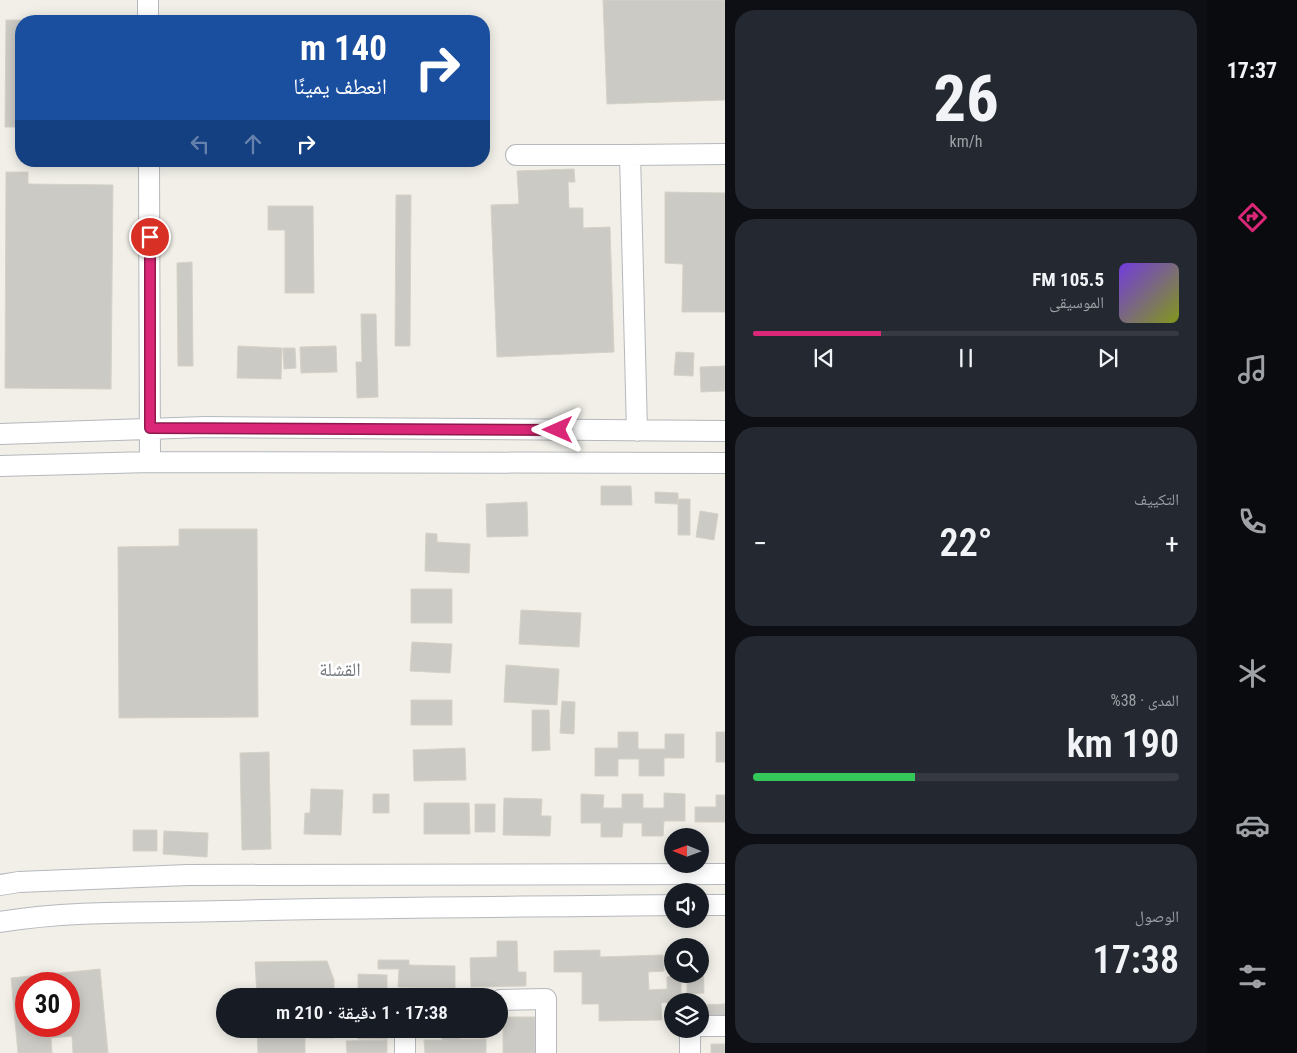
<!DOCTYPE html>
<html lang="ar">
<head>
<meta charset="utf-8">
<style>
  :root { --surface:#171b24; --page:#242831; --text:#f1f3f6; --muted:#9ea1a6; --line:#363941; --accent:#db2777 }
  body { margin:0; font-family:"Roboto Condensed","Noto Naskh Arabic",sans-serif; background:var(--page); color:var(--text); direction:rtl; height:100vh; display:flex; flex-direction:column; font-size:19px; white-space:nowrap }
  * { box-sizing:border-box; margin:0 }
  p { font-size:16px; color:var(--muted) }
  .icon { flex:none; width:28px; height:28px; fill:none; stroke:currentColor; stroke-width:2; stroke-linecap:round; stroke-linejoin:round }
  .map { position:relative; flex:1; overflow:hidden; direction:ltr }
  .details { display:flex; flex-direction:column; gap:10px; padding:10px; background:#0d0f14; width:482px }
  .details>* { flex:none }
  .hud { position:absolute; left:15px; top:15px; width:475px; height:152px; border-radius:20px; box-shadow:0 2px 12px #0003; direction:rtl; background:#1a4fa0; color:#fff; overflow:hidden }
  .needle { width:32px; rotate:271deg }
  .buttons { position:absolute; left:664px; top:828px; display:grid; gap:10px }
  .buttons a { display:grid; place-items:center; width:45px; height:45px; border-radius:50%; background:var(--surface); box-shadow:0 2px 12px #0003; font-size:25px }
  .speed { position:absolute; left:15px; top:972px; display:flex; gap:10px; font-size:25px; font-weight:700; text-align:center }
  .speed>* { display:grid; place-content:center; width:65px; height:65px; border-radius:50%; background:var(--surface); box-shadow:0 2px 12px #0003; line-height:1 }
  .speed .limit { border:8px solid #d22; background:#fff; color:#111 }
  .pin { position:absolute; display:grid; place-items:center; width:42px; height:42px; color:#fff; margin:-21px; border:2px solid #fff; border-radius:50%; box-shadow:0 1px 5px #0007 }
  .me { position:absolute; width:55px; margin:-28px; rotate:270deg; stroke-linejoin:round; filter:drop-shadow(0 0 4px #0008) }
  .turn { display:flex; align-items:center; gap:18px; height:105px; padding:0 20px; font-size:22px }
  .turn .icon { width:65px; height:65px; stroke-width:2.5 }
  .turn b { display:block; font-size:35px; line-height:42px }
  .lanes { display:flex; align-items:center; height:48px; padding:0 20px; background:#0003; justify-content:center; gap:25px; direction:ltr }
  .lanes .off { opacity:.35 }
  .big { font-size:38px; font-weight:600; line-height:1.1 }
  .details .tile { flex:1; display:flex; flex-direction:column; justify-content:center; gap:8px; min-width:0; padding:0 18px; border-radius:20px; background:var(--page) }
  .details .dial { align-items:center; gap:0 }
  .dial b { font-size:65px; line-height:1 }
  .song { display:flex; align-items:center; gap:15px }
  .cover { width:60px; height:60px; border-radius:8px; background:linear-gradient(135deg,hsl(260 70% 55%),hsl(70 70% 35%)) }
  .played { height:5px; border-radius:2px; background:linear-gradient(90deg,var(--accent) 30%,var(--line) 30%) }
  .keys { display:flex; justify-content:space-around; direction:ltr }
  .heat { display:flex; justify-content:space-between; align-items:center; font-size:28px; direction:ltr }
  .charge { height:8px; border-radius:4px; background:linear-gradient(90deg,#34c759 38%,var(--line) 0) }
  .trip { position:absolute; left:216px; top:988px; width:292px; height:50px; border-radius:25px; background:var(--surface); box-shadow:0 2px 12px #0003; font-weight:600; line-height:50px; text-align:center; direction:rtl }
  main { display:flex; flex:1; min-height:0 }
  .tab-bar { display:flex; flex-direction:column; width:90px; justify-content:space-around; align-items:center; background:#090b0e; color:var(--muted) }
  .tab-bar .icon { width:35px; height:35px }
  .tab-bar .on { color:var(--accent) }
  .tab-bar b { font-size:22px; color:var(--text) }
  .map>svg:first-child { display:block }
  .building { fill:#cccac5; stroke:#d6d1c6; fill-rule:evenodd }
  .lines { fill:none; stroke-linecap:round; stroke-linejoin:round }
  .minor-casing { stroke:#b5b8bc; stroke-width:22 }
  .minor { stroke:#fff; stroke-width:20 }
  .route-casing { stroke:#8e194d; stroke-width:12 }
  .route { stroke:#db2777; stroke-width:9 }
  .labels { text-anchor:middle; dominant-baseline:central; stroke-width:5; stroke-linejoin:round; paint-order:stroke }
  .neighbourhood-label { font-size:19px; fill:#70757a; stroke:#fff }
</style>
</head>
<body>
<main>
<nav class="tab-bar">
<b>17:37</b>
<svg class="icon on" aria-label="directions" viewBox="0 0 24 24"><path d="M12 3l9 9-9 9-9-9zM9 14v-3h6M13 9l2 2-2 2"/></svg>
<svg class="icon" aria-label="music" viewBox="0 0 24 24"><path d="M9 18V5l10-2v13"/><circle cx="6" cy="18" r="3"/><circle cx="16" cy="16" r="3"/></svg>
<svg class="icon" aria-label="phone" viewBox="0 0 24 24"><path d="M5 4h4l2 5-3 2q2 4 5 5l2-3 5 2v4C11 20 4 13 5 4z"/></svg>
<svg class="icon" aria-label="climate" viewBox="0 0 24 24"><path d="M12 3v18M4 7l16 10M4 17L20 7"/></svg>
<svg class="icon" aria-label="car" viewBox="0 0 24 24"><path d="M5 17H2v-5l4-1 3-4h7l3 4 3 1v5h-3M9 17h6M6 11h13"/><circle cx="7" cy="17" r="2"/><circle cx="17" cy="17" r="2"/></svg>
<svg class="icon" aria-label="filters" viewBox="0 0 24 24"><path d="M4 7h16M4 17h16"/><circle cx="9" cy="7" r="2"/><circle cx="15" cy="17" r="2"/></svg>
</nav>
<section class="details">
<div class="tile dial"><b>26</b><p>km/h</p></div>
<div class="tile">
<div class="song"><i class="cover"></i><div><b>105.5 FM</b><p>الموسيقى</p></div></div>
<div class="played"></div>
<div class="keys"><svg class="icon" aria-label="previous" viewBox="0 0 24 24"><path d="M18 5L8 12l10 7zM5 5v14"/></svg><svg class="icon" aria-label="pause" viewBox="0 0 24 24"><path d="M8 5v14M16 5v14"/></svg><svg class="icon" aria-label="next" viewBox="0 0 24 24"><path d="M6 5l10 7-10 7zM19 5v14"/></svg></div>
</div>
<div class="tile"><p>التكييف</p>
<div class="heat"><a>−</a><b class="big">22°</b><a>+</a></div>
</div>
<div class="tile"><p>المدى · 38%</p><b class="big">190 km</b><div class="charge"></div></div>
<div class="tile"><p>الوصول</p><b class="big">17:38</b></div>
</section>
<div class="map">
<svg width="725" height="1053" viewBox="0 0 725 1053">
  <rect width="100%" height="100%" fill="#f1efe8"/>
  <path class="building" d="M603,0H725V100L607,104Z
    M6,20H104L21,21V127H5Z
    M574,169L575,182H568L569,208H583V228L610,227L614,352L497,357L491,205L519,204L517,171Z
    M6,172H28V184L113,185L111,389L5,388Z
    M665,192L725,193V312H682L683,264L665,263Z
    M396,195H411L410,346H395Z
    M268,206H313L314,293H285V230H268Z
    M192,262L193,366H178L177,263Z
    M361,314H376L378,397L357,398L356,362H362Z
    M238,346L282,348L281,379L237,378Z
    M336,346L337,372L301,373L300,347Z
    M283,348H295L296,368L284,369Z
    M676,352L694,353L693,376L674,375Z
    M725,366V391L701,392L700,367Z
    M601,486H631L632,505H601Z
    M655,492L678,493V504L655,503Z
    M678,499H690V535H678Z
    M527,502L528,536L487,537L486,504Z
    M700,511L718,514L714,540L696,537Z
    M179,529H257L258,717L119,718L118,547L179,546Z
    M426,533L437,534V542L470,544L469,573L425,571Z
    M411,589H452V623H411Z
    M521,610L581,613L579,647L519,644Z
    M412,642L452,644L450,673L410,671Z
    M506,665L559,669L557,705L504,702Z
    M411,700H452V725H411Z
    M562,701L575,702L574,734L560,733Z
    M532,710H549L550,750L532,751Z
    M618,732H638V749H665V734H684V758H664V776H639V759H618V776H595V748H618Z
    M716,732H725V762H716Z
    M465,748L466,780L414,781L413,750Z
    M269,752L271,849L242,850L240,753Z
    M311,789L343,790L341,835L304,834L305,813H310Z
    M664,793L685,794V821H664L663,836H642V823H623L622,837H601V823H581V794L604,795L603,808H622V794H643V808H664Z
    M373,794H389V813H373Z
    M716,795H725V822H695V807H716Z
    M504,798L542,799L541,816H551L550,836L503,835Z
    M424,803H469L470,834H424Z
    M475,804H495V832H475Z
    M133,830H157V851H133Z
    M164,831L208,833L207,857L163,854Z
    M497,941H517L518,972H526V986L471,987L470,958L497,957Z
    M600,950V957L663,955L664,971L648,972L649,990L667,989V977L681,974V1001L661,1003L662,1020L599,1021V1004H582V972H554V951Z
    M700,953H703L704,993L687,994V974H700Z
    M378,960H409V965L455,966V988L398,987L399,969H378Z
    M327,961L334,980V996H257L255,962Z
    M100,969L108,1053H73L72,1036L51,1038L52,1053H18L11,978ZM26,984H69V1026H26Z
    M358,974L387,975V996H358Z
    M725,1004V1017L700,1018V1005Z
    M503,1017H535V1053H503Z
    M257,1029H305V1053H258Z
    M307,1029H334V1038H310Z
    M358,1029H387V1039H358Z
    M460,1030V1039H486V1053H425L424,1040H442V1031Z
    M387,1040V1053H347L346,1041Z
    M711,1044H725V1053H711Z"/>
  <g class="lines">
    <defs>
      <path id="minor" d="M148,0V21
        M516,155H630
        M149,161L150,462
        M637,431L630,155L725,154
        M0,434L205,427L725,431
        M0,466L150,462L725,463
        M0,885L19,882L188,875L725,874
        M700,905H725
        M0,922C73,910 149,913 223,911C373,907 523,907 672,905
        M500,1000L546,999V1053
        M700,1026H725
        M405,1029V1053
        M690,1029V1053"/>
    </defs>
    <use href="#minor" class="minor-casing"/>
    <use href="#minor" class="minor"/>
  </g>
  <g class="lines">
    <defs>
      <path id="route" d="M150,237V428L558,430"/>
    </defs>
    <use href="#route" class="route-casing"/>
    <use href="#route" class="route"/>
  </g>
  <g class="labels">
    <g class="neighbourhood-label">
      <text x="340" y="669">القشلة</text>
    </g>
  </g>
</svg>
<div class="buttons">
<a><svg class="needle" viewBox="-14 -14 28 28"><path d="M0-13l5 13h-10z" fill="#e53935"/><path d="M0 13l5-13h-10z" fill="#9ea1a6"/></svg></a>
<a><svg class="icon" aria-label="sound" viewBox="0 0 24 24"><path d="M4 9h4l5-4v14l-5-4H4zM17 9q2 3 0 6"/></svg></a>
<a><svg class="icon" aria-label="search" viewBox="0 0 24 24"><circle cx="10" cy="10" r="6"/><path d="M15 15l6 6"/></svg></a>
<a><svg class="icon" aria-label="layers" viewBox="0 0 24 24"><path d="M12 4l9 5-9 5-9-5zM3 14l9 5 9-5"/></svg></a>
</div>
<div class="speed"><div class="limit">30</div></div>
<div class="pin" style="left:150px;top:237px;background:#d93025"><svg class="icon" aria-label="arrive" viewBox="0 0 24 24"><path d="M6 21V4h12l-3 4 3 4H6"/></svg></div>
<svg class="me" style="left:558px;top:430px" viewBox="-20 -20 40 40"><path d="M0-17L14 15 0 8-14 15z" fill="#db2777" stroke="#fff" stroke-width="4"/></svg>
<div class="trip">17:38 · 1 دقيقة · 210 m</div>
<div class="hud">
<div class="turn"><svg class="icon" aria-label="right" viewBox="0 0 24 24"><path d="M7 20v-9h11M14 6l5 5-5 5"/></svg><div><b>140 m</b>انعطف يمينًا</div></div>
<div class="lanes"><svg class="icon off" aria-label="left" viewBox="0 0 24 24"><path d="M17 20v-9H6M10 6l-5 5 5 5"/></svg><svg class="icon off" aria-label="ahead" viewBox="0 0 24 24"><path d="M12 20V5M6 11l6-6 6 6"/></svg><svg class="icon" aria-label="right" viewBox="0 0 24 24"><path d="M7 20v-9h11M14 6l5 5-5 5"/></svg></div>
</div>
</div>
</main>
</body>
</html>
